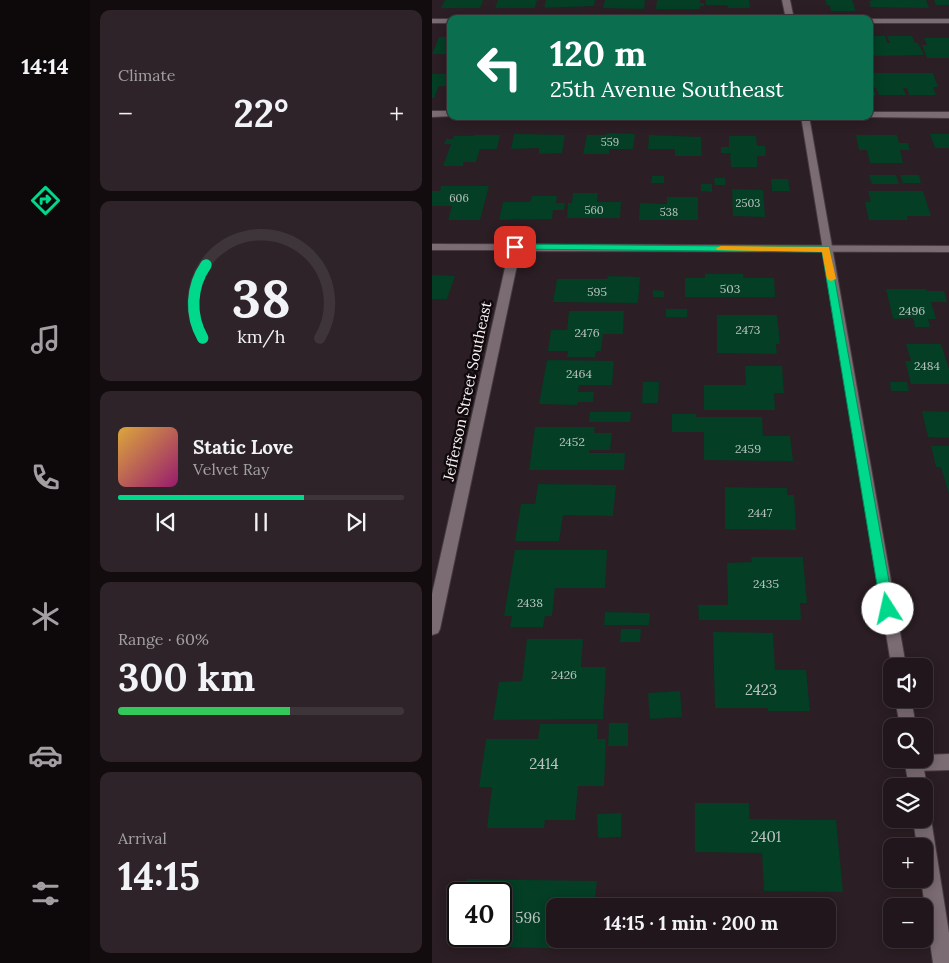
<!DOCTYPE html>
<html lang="en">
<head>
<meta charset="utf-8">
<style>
  :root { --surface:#20161b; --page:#2d2328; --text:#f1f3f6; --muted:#a29fa3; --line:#3d353a; --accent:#00d98c }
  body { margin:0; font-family:Lora,serif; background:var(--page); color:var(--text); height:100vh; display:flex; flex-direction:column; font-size:19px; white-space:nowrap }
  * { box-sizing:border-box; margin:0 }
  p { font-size:16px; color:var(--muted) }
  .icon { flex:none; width:28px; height:28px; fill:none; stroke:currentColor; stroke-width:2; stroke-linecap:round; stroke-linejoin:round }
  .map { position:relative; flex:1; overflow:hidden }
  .panel { display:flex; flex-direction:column; gap:10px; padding:10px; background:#120c0f; width:342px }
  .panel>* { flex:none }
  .banner { position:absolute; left:15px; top:15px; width:426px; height:105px; border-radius:10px; box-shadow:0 2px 12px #0003,0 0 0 1px var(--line); background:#0b6e4f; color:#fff; overflow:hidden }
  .controls { position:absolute; left:451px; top:658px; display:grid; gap:10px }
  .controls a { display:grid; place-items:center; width:50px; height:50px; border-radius:10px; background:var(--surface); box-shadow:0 2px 12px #0003,0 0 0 1px var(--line); font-size:25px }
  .speed { position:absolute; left:15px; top:882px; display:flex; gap:10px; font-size:25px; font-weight:700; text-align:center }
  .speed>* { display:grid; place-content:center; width:65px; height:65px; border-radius:50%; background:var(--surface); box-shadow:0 2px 12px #0003,0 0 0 1px var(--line); line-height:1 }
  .speed .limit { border:2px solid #111; border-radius:8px; background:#fff; color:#111 }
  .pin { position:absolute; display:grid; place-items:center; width:42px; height:42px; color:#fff; margin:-21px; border-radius:10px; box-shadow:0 2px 8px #0006 }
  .me { position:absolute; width:55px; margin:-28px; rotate:350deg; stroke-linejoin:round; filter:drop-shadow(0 0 4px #0008) }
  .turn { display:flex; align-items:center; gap:18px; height:105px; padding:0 20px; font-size:22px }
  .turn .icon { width:65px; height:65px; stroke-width:2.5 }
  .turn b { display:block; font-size:35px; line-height:42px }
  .big { font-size:38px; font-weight:700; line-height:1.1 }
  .panel .card { flex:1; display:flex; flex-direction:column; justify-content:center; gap:8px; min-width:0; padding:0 18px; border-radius:10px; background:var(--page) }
  .panel .dial { align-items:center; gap:0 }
  .dial svg { height:130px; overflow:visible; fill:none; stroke:var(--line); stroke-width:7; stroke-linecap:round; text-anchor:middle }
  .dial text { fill:var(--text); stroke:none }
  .song { display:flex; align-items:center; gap:15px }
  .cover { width:60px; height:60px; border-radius:8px; background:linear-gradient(135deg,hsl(40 70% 55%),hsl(320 70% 35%)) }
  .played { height:5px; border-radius:2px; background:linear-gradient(90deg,var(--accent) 65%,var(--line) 65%) }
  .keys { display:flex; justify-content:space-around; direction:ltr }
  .heat { display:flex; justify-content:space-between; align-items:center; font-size:28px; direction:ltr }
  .charge { height:8px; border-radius:4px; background:linear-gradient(90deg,#34c759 60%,var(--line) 0) }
  .trip { position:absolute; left:114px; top:898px; width:290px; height:50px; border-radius:10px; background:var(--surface); box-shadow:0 2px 12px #0003,0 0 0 1px var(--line); font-weight:700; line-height:50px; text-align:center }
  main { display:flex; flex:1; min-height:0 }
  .dock { display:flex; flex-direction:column; width:90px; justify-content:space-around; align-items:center; background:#0d090b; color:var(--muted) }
  .dock .icon { width:35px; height:35px }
  .dock .active { color:var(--accent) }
  .dock b { font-size:22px; color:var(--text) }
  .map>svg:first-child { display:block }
  .building { fill:#033e25 }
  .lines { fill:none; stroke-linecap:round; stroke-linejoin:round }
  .minor-casing { stroke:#463b40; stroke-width:2 }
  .tertiary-casing { stroke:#463b40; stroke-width:2 }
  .minor { fill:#7b6b72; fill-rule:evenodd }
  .tertiary { fill:#7b6b72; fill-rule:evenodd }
  .route { fill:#00d98c; stroke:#008d5b }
  .slow { fill:#f59e0b }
  .labels { text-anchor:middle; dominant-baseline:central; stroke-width:5; stroke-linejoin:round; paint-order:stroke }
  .far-number-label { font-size:11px; fill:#bcc4c0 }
  .number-label { font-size:12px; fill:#bcc4c0 }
  .street-label { font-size:15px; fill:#f9f0f4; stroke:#100a0d }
  .near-number-label { font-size:15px; fill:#bcc4c0 }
</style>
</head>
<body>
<main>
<nav class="dock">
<b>14:14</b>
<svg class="icon active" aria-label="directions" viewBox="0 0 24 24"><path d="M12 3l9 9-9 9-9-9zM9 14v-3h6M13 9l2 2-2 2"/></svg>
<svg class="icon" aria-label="music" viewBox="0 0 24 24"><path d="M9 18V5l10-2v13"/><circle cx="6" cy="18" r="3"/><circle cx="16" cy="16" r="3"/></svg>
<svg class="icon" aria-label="phone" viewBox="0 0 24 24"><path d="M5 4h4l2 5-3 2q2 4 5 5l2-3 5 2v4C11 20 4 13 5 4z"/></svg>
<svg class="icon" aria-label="climate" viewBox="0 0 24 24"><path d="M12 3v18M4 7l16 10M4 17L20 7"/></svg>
<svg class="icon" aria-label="car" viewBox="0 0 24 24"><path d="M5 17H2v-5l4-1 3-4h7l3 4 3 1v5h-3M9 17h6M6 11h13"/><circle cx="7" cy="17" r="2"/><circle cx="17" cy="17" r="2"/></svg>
<svg class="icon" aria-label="filters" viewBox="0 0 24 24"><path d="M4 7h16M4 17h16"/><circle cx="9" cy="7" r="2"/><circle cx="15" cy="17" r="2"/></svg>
</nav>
<section class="panel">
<div class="card"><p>Climate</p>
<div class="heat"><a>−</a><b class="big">22°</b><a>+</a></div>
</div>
<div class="card dial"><svg viewBox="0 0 100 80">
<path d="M14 69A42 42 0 1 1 86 69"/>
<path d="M14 69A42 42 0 0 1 16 24" stroke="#00d98c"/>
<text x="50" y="56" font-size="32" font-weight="700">38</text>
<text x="50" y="72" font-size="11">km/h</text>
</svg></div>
<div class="card">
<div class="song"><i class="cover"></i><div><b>Static Love</b><p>Velvet Ray</p></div></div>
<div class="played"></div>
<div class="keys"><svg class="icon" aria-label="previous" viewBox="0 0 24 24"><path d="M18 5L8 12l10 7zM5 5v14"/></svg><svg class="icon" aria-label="pause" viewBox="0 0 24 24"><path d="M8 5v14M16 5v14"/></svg><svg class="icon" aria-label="next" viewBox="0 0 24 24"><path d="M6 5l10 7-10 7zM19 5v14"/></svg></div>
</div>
<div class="card"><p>Range · 60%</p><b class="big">300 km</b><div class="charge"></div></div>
<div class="card"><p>Arrival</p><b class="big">14:15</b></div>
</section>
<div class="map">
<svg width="517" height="963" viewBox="0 0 517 963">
  <rect width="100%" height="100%" fill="#2b1e24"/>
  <path class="building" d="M13,0H51L48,8H9Z
    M66,0H105L103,8H63Z
    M114,0H163L162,6L112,8Z
    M173,0H213L212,9L171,8Z
    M225,0H268V3H272V6H268V9H224Z
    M273,0H317L318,8H296V6L292,5H274Z
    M393,0H420L424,11H399L398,5H395Z
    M442,0H494L497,8L439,7L437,1Z
    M502,0H517V5H504Z
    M438,36H453L455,43H458L455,36H480L483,43H486L492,55L438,56Z
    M7,37H19V54H0Z
    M492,38H517V58H495L490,45H495Z
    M438,73H501L506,87H501L504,95H477L475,88H471L474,95H447L444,88H441L444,95H438Z
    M0,74H19V86H7L2,98H0Z
    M175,133L203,134L201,149H177V154H151L155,135H174Z
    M82,134L133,135L130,153L107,154V148L79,149Z
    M498,134H517V148H503Z
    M42,135H68L65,149H48L44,162H32L31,166H11L19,144H12L14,139H21L22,136H41Z
    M217,135L269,137L270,156H243V149H216Z
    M424,135H465L467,143H476L478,150H468L471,163H438L435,150H427Z
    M297,136H324L325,146H333L334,156H325V167H299L298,153H289V147H297Z
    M437,175H464L467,184H440Z
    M468,175H487L489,183H471Z
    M220,176H232V183H219Z
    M282,178H293L294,185H283Z
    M339,179H356L358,191H340Z
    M269,184H280V192L269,191Z
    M9,186H57L48,220H16L20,206H0V191H8Z
    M300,189L331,190L333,217L301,216Z
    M436,191H491L499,216H475L476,220H437L433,202H439Z
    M141,193H166L165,202H189L188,218H135L136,203H140Z
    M100,196H125L124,203H133L132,210H121L120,219L67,220L71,202H98Z
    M235,197H266V220H207L208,203L235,204Z
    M273,274H311L312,278H342L343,297H253V278H273Z
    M0,275L23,276L15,299H0Z
    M176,276L208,277L206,303L121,302L125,279H175Z
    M454,289H494L495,291H512L515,302H499L504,319H496L498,327H483L481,318L461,319Z
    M221,290L232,291V297H221Z
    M234,309H255V317H234Z
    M137,311H192L191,334H171L169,351H164L163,357H135L136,351H116L119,330H135Z
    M285,315H345L348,344H344L345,354L285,353Z
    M474,344H509L517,369V384H479L473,361H479Z
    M115,360L182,361L180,385H147L146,392H162L161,402H146L145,405L107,404Z
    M313,366H350L352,393H342L343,410H272V385H314Z
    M211,382H227L226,403H210Z
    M458,382H475L477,391H459Z
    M490,411L517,412V438L496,437Z
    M158,412H199L198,422H157Z
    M240,414H264V417H330L331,436H358L361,461L272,460V432H240Z
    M103,427H163L162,433H180L178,450H157V453H193L192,470H97Z
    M499,446H517V494L509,467H504Z
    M106,484L184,485L181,516L131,515L127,541H83L89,504H103Z
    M293,487L355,488V495H362L364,530L293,529Z
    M83,550H175L173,588H123L120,616H113L111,627H78L80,616H72Z
    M319,557H371L375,603H368L369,620H267L266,605H296L295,563L320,562Z
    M173,612L218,613L217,625H172Z
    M189,629H209L208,642H188Z
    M281,632L341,633L343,670H374L378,711H336V708H283Z
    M95,639H151L149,667H174L171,719L61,720L67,682L90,681Z
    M248,691L250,717L218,719L216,693Z
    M177,723H196V746H176Z
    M108,724H166L165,739H174L172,786H146L143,820H113L112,828H55L60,787H47L54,739H106Z
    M263,803H317V819L404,820L411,892L332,891L330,853L263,852Z
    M189,813V837L166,838L165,814Z
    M35,879L165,881L162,906H122V939H160L159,949L70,947L71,940L24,939L25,936H69V894H32Z"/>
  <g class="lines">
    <defs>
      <path id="minor" d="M0,19H19V23H0Z
        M438,19H517V23H438Z
        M0,111H19V116H21L0,117Z
        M438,112H517V118L435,117L438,116Z
        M0,244L517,246V252L88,251L8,629L6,633L0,635V594L77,250H0Z
        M517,754V770L482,771L476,768L473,763L475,759H492V755Z"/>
      <path id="tertiary" d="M350,0H358L362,19H354Z
        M369,116H377L474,666H460V670Z
        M463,699H479L484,726H468Z
        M472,759H490L495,786L492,791V786H477Z
        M492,812L496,813L499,819L517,933V963H501L489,879H492V846H485L481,819H492Z"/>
    </defs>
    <use href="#minor" class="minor-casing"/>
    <use href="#tertiary" class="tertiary-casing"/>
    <use href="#minor" class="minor"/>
    <use href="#tertiary" class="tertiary"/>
  </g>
  <path class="route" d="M83,244L397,247L462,609L460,613H451L449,609L390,252L80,249V245Z"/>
  <path class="slow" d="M289,246L397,247L404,279L399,281L395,279L390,252L285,250L284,248Z"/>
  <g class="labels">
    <g class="far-number-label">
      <text x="178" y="142">559</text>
      <text x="27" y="198">606</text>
      <text x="316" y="203">2503</text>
      <text x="162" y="210">560</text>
      <text x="237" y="212">538</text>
    </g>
    <g class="number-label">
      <text x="298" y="288">503</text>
      <text x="165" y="291">595</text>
      <text x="480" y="310">2496</text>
      <text x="316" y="329">2473</text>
      <text x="155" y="332">2476</text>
      <text x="495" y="365">2484</text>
      <text x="147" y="373">2464</text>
      <text x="140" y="441">2452</text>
      <text x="316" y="448">2459</text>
      <text x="328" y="512">2447</text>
      <text x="334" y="583">2435</text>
      <text x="98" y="602">2438</text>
      <text x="132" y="674">2426</text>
    </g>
    <g class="street-label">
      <text transform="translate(35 391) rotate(-78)">Jefferson Street Southeast</text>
    </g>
    <g class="near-number-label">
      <text x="329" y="689">2423</text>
      <text x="112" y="763">2414</text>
      <text x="334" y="836">2401</text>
      <text x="96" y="917">596</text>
    </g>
  </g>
</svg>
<div class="controls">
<a><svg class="icon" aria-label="sound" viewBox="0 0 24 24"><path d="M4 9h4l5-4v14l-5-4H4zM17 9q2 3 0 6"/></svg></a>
<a><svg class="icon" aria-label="search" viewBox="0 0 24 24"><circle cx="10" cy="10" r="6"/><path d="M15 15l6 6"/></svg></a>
<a><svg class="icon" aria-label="layers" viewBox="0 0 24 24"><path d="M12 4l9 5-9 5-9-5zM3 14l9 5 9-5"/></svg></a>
<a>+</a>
<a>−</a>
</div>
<div class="speed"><div class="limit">40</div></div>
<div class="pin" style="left:83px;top:247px;background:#d93025"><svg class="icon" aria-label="arrive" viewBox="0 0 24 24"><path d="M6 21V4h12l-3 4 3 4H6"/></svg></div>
<svg class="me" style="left:456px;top:609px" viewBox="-20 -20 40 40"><circle r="19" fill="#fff"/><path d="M0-13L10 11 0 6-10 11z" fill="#00d98c"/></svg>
<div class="trip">14:15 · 1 min · 200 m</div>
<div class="banner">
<div class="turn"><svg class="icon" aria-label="left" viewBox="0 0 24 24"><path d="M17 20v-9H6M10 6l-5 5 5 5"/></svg><div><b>120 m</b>25th Avenue Southeast</div></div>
</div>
</div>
</main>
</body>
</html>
